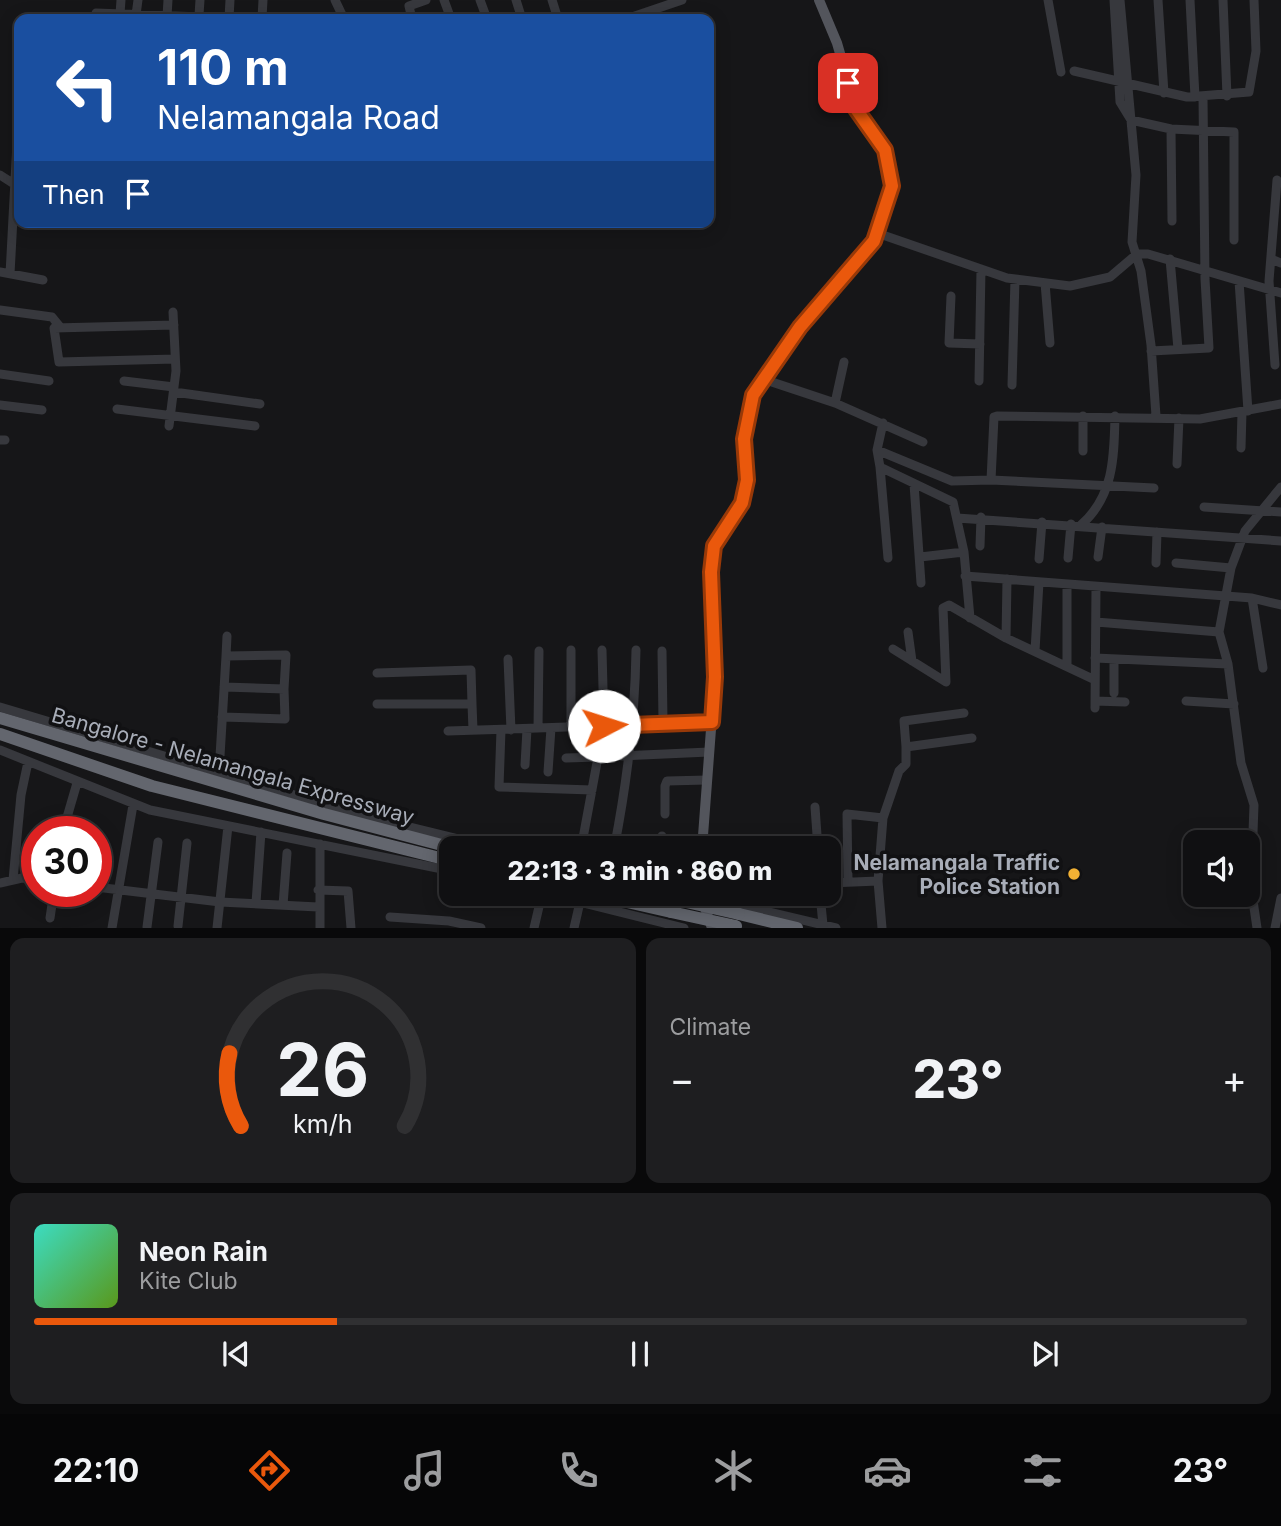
<!DOCTYPE html>
<html lang="en">
<head>
<meta charset="utf-8">
<style>
  :root { --surface:#101012; --page:#1e1e20; --text:#f1f3f6; --muted:#9c9d9f; --line:#303032; --accent:#ea580c }
  body { margin:0; font-family:Inter,sans-serif; background:var(--page); color:var(--text); height:100vh; display:flex; flex-direction:column; font-size:26px; white-space:nowrap }
  * { box-sizing:border-box; margin:0 }
  p { font-size:23px; color:var(--muted) }
  .icon { flex:none; width:38px; height:38px; fill:none; stroke:currentColor; stroke-width:2; stroke-linecap:round; stroke-linejoin:round }
  .map { position:relative; height:928px; overflow:hidden }
  .drawer { display:flex; flex-direction:column; gap:10px; padding:10px; background:#09090a; flex:1 }
  .drawer>* { flex:none }
  .hud { position:absolute; left:14px; top:14px; width:700px; height:214px; border-radius:14px; box-shadow:0 4px 18px #0003,0 0 0 2px var(--line); background:#1a4fa0; color:#fff; overflow:hidden }
  .fabs { position:absolute; left:1183px; top:830px; display:grid; gap:14px }
  .fabs a { display:grid; place-items:center; width:77px; height:77px; border-radius:14px; background:var(--surface); box-shadow:0 4px 18px #0003,0 0 0 2px var(--line); font-size:35px }
  .speed { position:absolute; left:21px; top:816px; display:flex; gap:14px; font-size:35px; font-weight:700; text-align:center }
  .speed>* { display:grid; place-content:center; width:91px; height:91px; border-radius:50%; background:var(--surface); box-shadow:0 4px 18px #0003,0 0 0 2px var(--line); line-height:1 }
  .speed .limit { border:10px solid #d22; background:#fff; color:#111 }
  .pin { position:absolute; display:grid; place-items:center; width:60px; height:60px; color:#fff; margin:-30px; border-radius:14px; box-shadow:0 4px 10px #0006 }
  .me { position:absolute; width:77px; margin:-38px; rotate:85deg; stroke-linejoin:round; filter:drop-shadow(0 0 5px #0008) }
  .turn { display:flex; align-items:center; gap:24px; height:147px; padding:0 28px; font-size:32px }
  .turn .icon { width:91px; height:91px; stroke-width:2.5 }
  .turn b { display:block; font-size:49px; line-height:60px }
  .then { display:flex; align-items:center; height:66px; padding:0 28px; background:#0003; gap:14px; font-size:26px }
  .big { font-size:52px; font-weight:800; line-height:1.1 }
  .drawer .card { flex:1; display:flex; flex-direction:column; justify-content:center; gap:10px; min-width:0; padding:0 24px; border-radius:14px; background:var(--page) }
  .drawer .dial { align-items:center; gap:0 }
  .dial svg { height:182px; overflow:visible; fill:none; stroke:var(--line); stroke-width:7; stroke-linecap:round; text-anchor:middle }
  .dial text { fill:var(--text); stroke:none }
  .song { display:flex; align-items:center; gap:21px }
  .cover { width:84px; height:84px; border-radius:10px; background:linear-gradient(135deg,hsl(170 70% 55%),hsl(90 70% 35%)) }
  .played { height:7px; border-radius:4px; background:linear-gradient(90deg,var(--accent) 25%,var(--line) 25%) }
  .keys { display:flex; justify-content:space-around; direction:ltr }
  .heat { display:flex; justify-content:space-between; align-items:center; font-size:38px; direction:ltr }
  .drawer .tiles { flex:1; display:grid; gap:10px; grid-template-columns:1fr 1fr }
  .card:last-child { grid-column:span 2 }
  .trip { position:absolute; left:439px; top:836px; width:402px; height:70px; border-radius:14px; background:var(--surface); box-shadow:0 4px 18px #0003,0 0 0 2px var(--line); font-weight:800; line-height:70px; text-align:center }
  .tab-bar { display:flex; height:112px; justify-content:space-around; align-items:center; background:#060607; color:var(--muted) }
  .tab-bar .icon { width:49px; height:49px }
  .tab-bar .on { color:var(--accent) }
  .tab-bar b { font-size:32px; color:var(--text) }
  .map>svg:first-child { display:block }
  .lines { fill:none; stroke-linecap:round; stroke-linejoin:round }
  .minor { stroke:#37383d; stroke-width:9 }
  .major { stroke:#53555c; stroke-width:10 }
  .highway { stroke:#63666e; stroke-width:12 }
  .highway-bridge { stroke:#63666e; stroke-width:12 }
  .route-casing { stroke:#983908; stroke-width:18 }
  .route { stroke:#ea580c; stroke-width:12 }
  .poi-dot { fill:#f2b134; stroke:#111113; stroke-width:2.5 }
  .labels { text-anchor:middle; dominant-baseline:central; stroke-width:7; stroke-linejoin:round; paint-order:stroke }
  .street-label { font-size:21px; fill:#a8adb8; stroke:#111113 }
  .poi-label { font-size:21px; font-weight:bold; fill:#a8adb8; stroke:#111113; text-anchor:end }
</style>
</head>
<body>
<div class="map">
<svg width="1281" height="928" viewBox="0 0 1281 928">
  <rect width="100%" height="100%" fill="#161618"/>
  <g class="lines">
    <path class="minor" d="M335,0L344,19
      M444,0L451,19
      M480,0L487,19
      M516,0L522,19
      M552,0L558,19
      M1048,0L1061,72
      M1114,0L1120,102L1131,120L1171,129L1234,132V240
      M1120,0L1136,175L1132,242L1141,271L1151,345L1156,416
      M1158,0L1164,93
      M1190,0L1195,97
      M1223,0L1227,96
      M96,13L229,18L344,17
      M120,14L121,0
      M136,15L138,0
      M199,15L200,0
      M167,16L168,0
      M229,18L230,0
      M262,18L263,0
      M412,19L409,6L426,0
      M626,19L682,0
      M1074,71L1187,97L1249,92L1256,51L1254,0
      M1171,129L1172,221
      M0,175L14,184
      M877,233L1007,278L1070,286L1110,277L1137,254H1148L1281,293
      M1170,259L1178,349
      M1271,259L1281,263
      M0,272L43,280
      M10,274L18,124
      M1239,281L1248,411
      M1045,283L1050,343
      M951,296L949,343L980,344
      M0,310L52,317L61,328
      M174,325L54,328L59,362L175,359
      M1151,351L1209,348L1205,279L1203,97
      M1275,365L1269,281L1277,180
      M0,374L49,381
      M763,379L835,403L923,442
      M124,381L174,387
      M979,381L981,269
      M1012,385L1015,279
      M174,392L260,404
      M835,403L844,362
      M0,405L42,410
      M117,409L255,426
      M883,423L877,450L880,467L953,502L964,552L970,618
      M169,426L176,371L173,312
      M0,440H5
      M1241,448L1242,412
      M877,450L952,481L991,480L1154,488
      M1083,451V416
      M1177,464L1179,418
      M880,467L888,558
      M991,480L994,417L997,416L1200,419L1281,404
      M914,484L921,583
      M1204,507L1281,512
      M957,518L1281,541
      M1081,525C1114,496 1114,457 1115,416
      M980,546L981,517
      M920,557L964,552
      M1098,557L1102,527
      M1068,558L1071,524
      M1039,559L1042,522
      M1156,563L1157,532
      M1176,563L1231,568
      M965,576L1252,598L1281,605
      M1252,598L1263,668
      M1096,622L1219,632
      M908,632L912,661
      M1006,638L1007,579
      M893,649L946,682L943,608L949,605L1006,638L1095,680
      M602,650L604,726
      M662,651L663,722
      M1035,651L1039,582
      M226,656L227,636
      M1095,658L1228,664
      M508,659L511,730
      M1067,666V584
      M377,673L471,670L472,704
      M1114,693V659
      M1095,701L1125,702
      M1186,701L1234,704
      M377,704H472L473,730
      M0,707L365,816L500,849
      M1095,708L1096,587
      M222,717L285,719L284,689
      M571,727V650
      M538,728L539,651
      M501,730L499,787L592,790
      M448,731L712,722
      M906,747L904,721L964,713
      M0,750L150,810L452,871
      M598,757L709,752
      M566,758L598,757L581,849
      M525,765L527,729
      M548,772L551,728
      M219,773L226,656L286,655L284,689L224,687
      M815,807L818,849
      M665,814V786L667,781L707,780
      M63,831L77,783
      M662,836V849
      M614,849C627,783 635,717 636,650
      M13,880L21,795L28,762
      M848,882L847,814L883,818
      M0,883L22,878L37,880
      M830,883L878,881
      M96,887L220,902L318,907
      M318,890L348,891L351,928
      M547,894L684,928
      M820,894L823,925
      M698,895L836,928
      M256,903L261,832
      M283,905L287,853
      M390,917L449,921L481,928
      M50,918L54,891
      M178,926L187,843
      M147,927L158,842
      M112,928L133,805
      M217,928L228,826
      M320,928V844
      M534,928L542,894
      M574,928L580,902
      M882,928L878,881L883,818L899,771L906,764V747L972,738
      M1257,928L1251,887L1254,805L1241,763L1228,664L1219,632L1231,568L1245,531L1281,487
      M1275,928L1281,898"/>
    <path class="major" d="M702,849L715,676L711,572L714,546L742,503L747,480L744,439L753,395L801,327L874,241L892,186L885,150L856,109L837,43L819,0
      M700,894L712,928"/>
    <path class="highway" d="M0,718L324,814L457,849
      M0,734L152,786L452,861
      M592,894L671,912
      M654,894L673,899
      M739,914L797,928"/>
    <path class="highway-bridge" d="M673,899L739,914
      M671,912L736,926"/>
  </g>
  <g class="lines">
    <defs>
      <path id="route" d="M604,726L712,722L715,677L711,572L714,546L742,503L747,480L744,439L753,395L800,327L874,241L892,186L885,150L856,109L848,83"/>
    </defs>
    <use href="#route" class="route-casing"/>
    <use href="#route" class="route"/>
  </g>
  <circle class="poi-dot" cx="1074" cy="874" r="7"/>
  <g class="labels">
    <g class="street-label">
      <text transform="translate(233 766) rotate(16)">Bangalore - Nelamangala Expressway</text>
    </g>
    <g class="poi-label">
      <text x="1060" y="862">Nelamangala Traffic<tspan x="1060" dy="24">Police Station</tspan></text>
    </g>
  </g>
</svg>
<div class="fabs">
<a><svg class="icon" aria-label="sound" viewBox="0 0 24 24"><path d="M4 9h4l5-4v14l-5-4H4zM17 9q2 3 0 6"/></svg></a>
</div>
<div class="speed"><div class="limit">30</div></div>
<div class="pin" style="left:848px;top:83px;background:#d93025"><svg class="icon" aria-label="arrive" viewBox="0 0 24 24"><path d="M6 21V4h12l-3 4 3 4H6"/></svg></div>
<svg class="me" style="left:604px;top:726px" viewBox="-20 -20 40 40"><circle r="19" fill="#fff"/><path d="M0-13L10 11 0 6-10 11z" fill="#ea580c"/></svg>
<div class="trip">22:13 · 3 min · 860 m</div>
<div class="hud">
<div class="turn"><svg class="icon" aria-label="left" viewBox="0 0 24 24"><path d="M17 20v-9H6M10 6l-5 5 5 5"/></svg><div><b>110 m</b>Nelamangala Road</div></div>
<div class="then">Then<svg class="icon" aria-label="arrive" viewBox="0 0 24 24"><path d="M6 21V4h12l-3 4 3 4H6"/></svg></div>
</div>
</div>
<section class="drawer">
<div class="tiles">
<div class="card dial"><svg viewBox="0 0 100 80">
<path d="M14 69A42 42 0 1 1 86 69"/>
<path d="M14 69A42 42 0 0 1 9 37" stroke="#ea580c"/>
<text x="50" y="56" font-size="32" font-weight="700">26</text>
<text x="50" y="72" font-size="11">km/h</text>
</svg></div>
<div class="card"><p>Climate</p>
<div class="heat"><a>−</a><b class="big">23°</b><a>+</a></div>
</div>
<div class="card">
<div class="song"><i class="cover"></i><div><b>Neon Rain</b><p>Kite Club</p></div></div>
<div class="played"></div>
<div class="keys"><svg class="icon" aria-label="previous" viewBox="0 0 24 24"><path d="M18 5L8 12l10 7zM5 5v14"/></svg><svg class="icon" aria-label="pause" viewBox="0 0 24 24"><path d="M8 5v14M16 5v14"/></svg><svg class="icon" aria-label="next" viewBox="0 0 24 24"><path d="M6 5l10 7-10 7zM19 5v14"/></svg></div>
</div>
</div>
</section>
<nav class="tab-bar">
<b>22:10</b>
<svg class="icon on" aria-label="directions" viewBox="0 0 24 24"><path d="M12 3l9 9-9 9-9-9zM9 14v-3h6M13 9l2 2-2 2"/></svg>
<svg class="icon" aria-label="music" viewBox="0 0 24 24"><path d="M9 18V5l10-2v13"/><circle cx="6" cy="18" r="3"/><circle cx="16" cy="16" r="3"/></svg>
<svg class="icon" aria-label="phone" viewBox="0 0 24 24"><path d="M5 4h4l2 5-3 2q2 4 5 5l2-3 5 2v4C11 20 4 13 5 4z"/></svg>
<svg class="icon" aria-label="climate" viewBox="0 0 24 24"><path d="M12 3v18M4 7l16 10M4 17L20 7"/></svg>
<svg class="icon" aria-label="car" viewBox="0 0 24 24"><path d="M5 17H2v-5l4-1 3-4h7l3 4 3 1v5h-3M9 17h6M6 11h13"/><circle cx="7" cy="17" r="2"/><circle cx="17" cy="17" r="2"/></svg>
<svg class="icon" aria-label="filters" viewBox="0 0 24 24"><path d="M4 7h16M4 17h16"/><circle cx="9" cy="7" r="2"/><circle cx="15" cy="17" r="2"/></svg>
<b>23°</b>
</nav>
</body>
</html>
